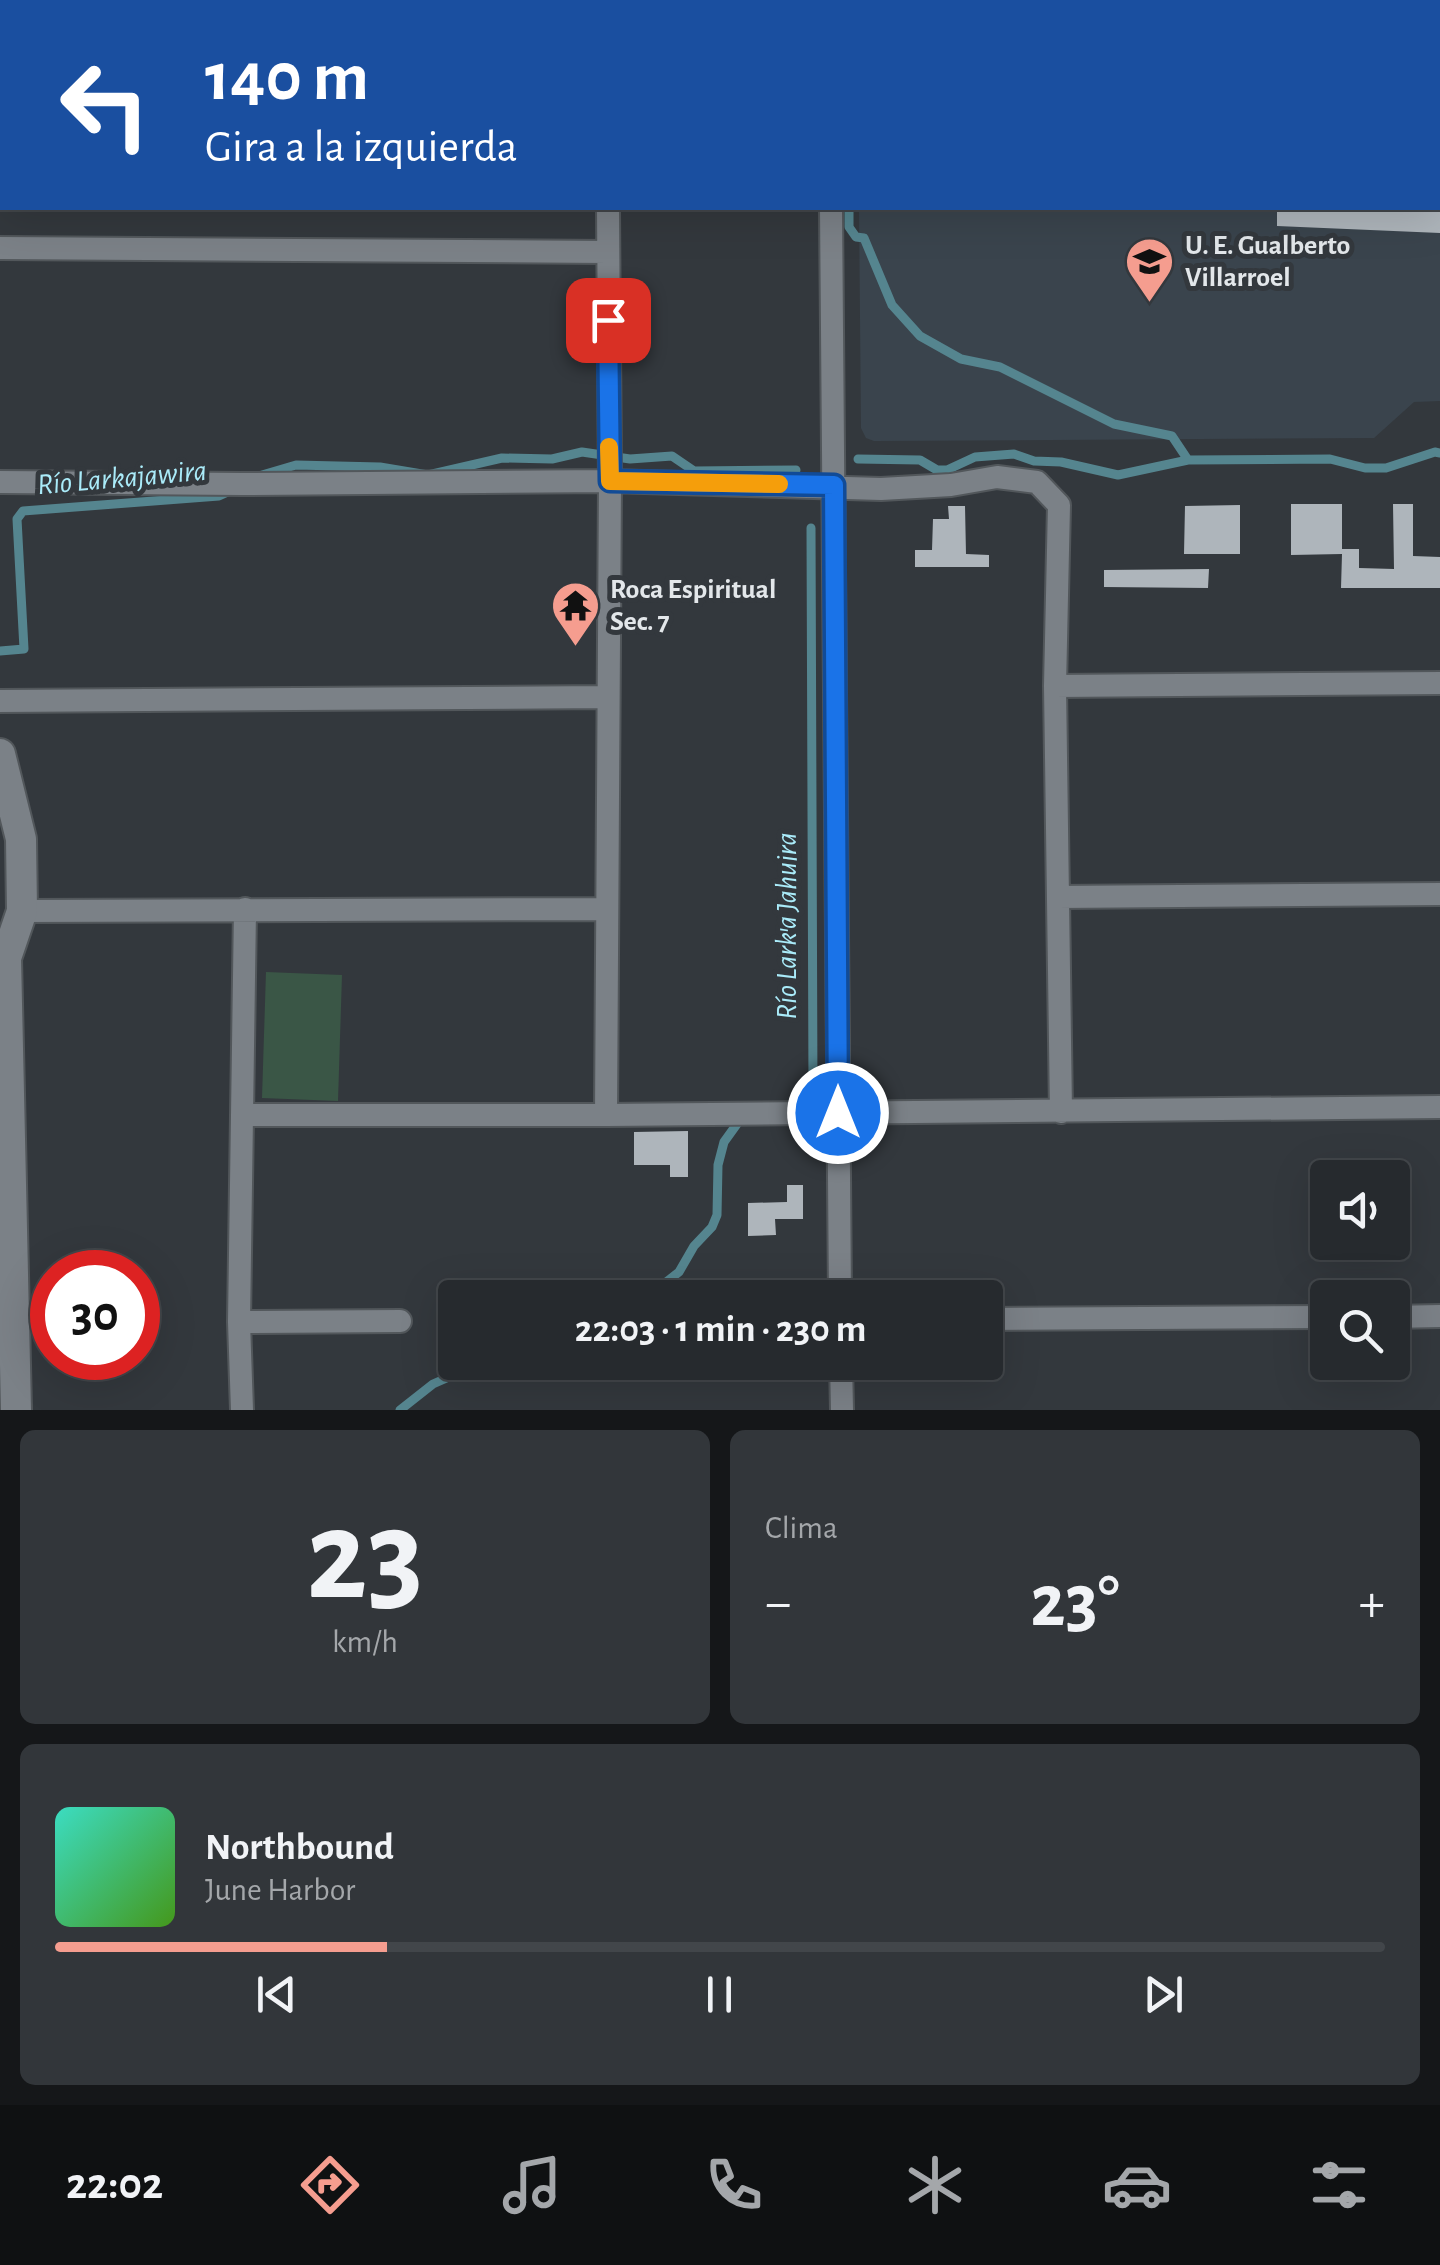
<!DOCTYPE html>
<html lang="es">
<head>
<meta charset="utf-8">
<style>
  :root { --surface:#262a2e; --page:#32363a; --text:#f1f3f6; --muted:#a4a7aa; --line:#42464a; --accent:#f59d8f }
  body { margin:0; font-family:"Alegreya Sans",sans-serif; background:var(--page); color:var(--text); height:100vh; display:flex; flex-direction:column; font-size:38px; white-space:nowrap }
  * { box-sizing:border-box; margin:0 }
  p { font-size:32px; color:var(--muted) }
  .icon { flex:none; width:55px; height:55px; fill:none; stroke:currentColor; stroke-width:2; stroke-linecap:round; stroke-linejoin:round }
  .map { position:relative; height:1410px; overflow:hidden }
  .details { display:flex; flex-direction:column; gap:20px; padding:20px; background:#151719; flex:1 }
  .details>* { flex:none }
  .guide { position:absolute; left:0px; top:0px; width:1440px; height:210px; box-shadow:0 10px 40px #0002,0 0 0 2px var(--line); background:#1a4fa0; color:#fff; overflow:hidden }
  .controls { position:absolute; left:1310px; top:1160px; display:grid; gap:20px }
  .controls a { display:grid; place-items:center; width:100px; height:100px; border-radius:10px; background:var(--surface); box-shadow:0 10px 40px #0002,0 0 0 2px var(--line); font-size:50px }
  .speed { position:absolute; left:30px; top:1250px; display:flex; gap:20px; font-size:50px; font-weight:700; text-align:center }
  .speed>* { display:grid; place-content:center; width:130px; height:130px; border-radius:50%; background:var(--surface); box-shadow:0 10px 40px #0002,0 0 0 2px var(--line); line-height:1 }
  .speed .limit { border:15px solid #d22; background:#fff; color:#111 }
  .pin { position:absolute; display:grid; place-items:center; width:85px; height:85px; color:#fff; margin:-42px; border-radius:20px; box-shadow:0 5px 15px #0006 }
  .me { position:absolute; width:110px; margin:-55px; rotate:0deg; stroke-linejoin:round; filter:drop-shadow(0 0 8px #0008) }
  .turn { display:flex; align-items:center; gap:35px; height:210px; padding:0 40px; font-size:45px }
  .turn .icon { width:130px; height:130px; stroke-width:2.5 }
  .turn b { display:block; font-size:70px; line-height:85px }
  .big { font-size:75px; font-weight:700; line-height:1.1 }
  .details .tile { flex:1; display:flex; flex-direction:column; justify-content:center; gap:15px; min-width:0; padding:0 35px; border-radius:15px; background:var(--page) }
  .details .dial { align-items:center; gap:0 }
  .dial b { font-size:130px; line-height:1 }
  .song { display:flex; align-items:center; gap:30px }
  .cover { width:120px; height:120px; border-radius:15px; background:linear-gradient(135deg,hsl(170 70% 55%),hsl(100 70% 35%)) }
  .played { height:10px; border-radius:5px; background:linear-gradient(90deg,var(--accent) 25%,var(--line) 25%) }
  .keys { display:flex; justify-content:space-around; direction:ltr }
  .heat { display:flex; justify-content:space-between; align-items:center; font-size:55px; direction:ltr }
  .details .tiles { flex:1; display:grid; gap:20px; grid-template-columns:1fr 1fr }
  .tile:last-child { grid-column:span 2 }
  .trip { position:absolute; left:438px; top:1280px; width:565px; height:100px; border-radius:10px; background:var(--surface); box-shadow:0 10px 40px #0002,0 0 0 2px var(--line); font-weight:700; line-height:100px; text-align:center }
  .tab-bar { display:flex; height:160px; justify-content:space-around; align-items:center; background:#0f1112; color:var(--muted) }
  .tab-bar .icon { width:70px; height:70px }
  .tab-bar .active { color:var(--accent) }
  .tab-bar b { font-size:45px; color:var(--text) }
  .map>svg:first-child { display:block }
  .built { fill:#3a444d }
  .green { fill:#3a5646 }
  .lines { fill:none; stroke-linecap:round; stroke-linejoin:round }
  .stream { stroke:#55858f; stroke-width:9 }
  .building { fill:#aeb5bb }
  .minor-casing { stroke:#52575b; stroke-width:26 }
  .tertiary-casing { stroke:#52575b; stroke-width:34 }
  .minor { stroke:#7b8187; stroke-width:22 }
  .tertiary { stroke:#7b8187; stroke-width:30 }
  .route-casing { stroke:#114b97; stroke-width:25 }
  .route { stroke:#1a73e8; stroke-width:18 }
  .slow { stroke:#f59e0b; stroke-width:18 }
  .labels { text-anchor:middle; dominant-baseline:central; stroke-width:10; stroke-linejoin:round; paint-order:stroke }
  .poi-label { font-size:28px; font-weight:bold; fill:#e3e7ea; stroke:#33383d; text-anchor:start }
  .water-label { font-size:30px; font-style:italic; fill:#aaebf9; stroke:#33383d }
</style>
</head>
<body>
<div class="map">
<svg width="1440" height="1410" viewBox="0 0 1440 1410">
  <rect width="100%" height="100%" fill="#33383d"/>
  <path class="built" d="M857,0H1440V401L1414,402L1374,438L874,441L866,438L861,428L859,208H1438V2Z"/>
  <path class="green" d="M266,972L342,975L338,1101L262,1098Z"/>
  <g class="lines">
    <path class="stream" d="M811,0V2
      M846,2V0
      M849,208V227L856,237L864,238L892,305L920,336L961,359L1000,367L1114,424L1172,436L1188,460L1330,459L1365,468H1386L1435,452L1440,453
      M858,459L920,460L937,470H947L975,457L1014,454L1034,461L1061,462L1118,475L1188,460
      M262,475L296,465L380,467L428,475L502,458L552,459L582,452L630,459L672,456L694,471L796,470
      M0,651L24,649L17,519L23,511L219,496L230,491
      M796,1104L804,1102L813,1092L811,528
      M600,1298L605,1293L634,1298
      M646,1298L679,1272L694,1246L712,1227L717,1215L718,1165L724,1142L742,1117
      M400,1410L433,1384L483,1362"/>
  </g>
  <path class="building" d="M1277,208H1440V233L1277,226Z
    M1291,504H1342V549H1359V568L1394,569L1393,504H1413V556L1440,557V588H1341L1342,554L1291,555Z
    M1240,505V554H1184L1185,506Z
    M948,506H965L966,554L989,555V567H915V550H932L933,519H949Z
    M1209,569L1208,588L1104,587V570Z
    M688,1131V1177H670V1165H634V1132Z
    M787,1185H803V1219H775L776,1235L748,1236V1203L787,1202Z
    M748,1292H803V1298H748Z"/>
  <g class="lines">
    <defs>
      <path id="minor" d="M608,0V2
        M829,0V2
        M198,2V0
        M0,47H2
        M831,208L840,1298
        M0,248L608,252
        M0,482L241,484L610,481L881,489L951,485L997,477L1037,482L1059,505L1055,686L1061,1112
        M1055,686L1440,683
        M0,701L607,697
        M1058,897L1440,894
        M22,911L605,909
        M242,1115H606L1440,1107
        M606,1115L610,481L608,208
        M1392,1317L1440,1316
        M985,1319L1328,1317
        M239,1322L400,1321
        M841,1362L842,1410
        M242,1410L239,1322L245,909"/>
      <path id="tertiary" d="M0,754L21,839L22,911L6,958L16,1410"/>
    </defs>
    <use href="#minor" class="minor-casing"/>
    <use href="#tertiary" class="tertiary-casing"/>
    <use href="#minor" class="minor"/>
    <use href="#tertiary" class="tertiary"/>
  </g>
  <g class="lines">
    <defs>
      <path id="route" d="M608,320L610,481L834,485L838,1113"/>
    </defs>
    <use href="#route" class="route-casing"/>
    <use href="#route" class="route"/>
    <path class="slow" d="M609,447L610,481L779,484"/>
  </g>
  <defs>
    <symbol id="school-pin" viewBox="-11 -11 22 30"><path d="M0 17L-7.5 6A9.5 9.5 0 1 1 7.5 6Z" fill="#f59d8f" stroke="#33383d"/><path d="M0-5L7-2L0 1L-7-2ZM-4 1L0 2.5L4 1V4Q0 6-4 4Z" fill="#111"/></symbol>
    <symbol id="temple-pin" viewBox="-11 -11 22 30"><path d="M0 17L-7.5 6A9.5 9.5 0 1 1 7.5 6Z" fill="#f59d8f" stroke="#33383d"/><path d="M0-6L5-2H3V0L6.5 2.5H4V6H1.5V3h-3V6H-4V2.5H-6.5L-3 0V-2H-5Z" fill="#111"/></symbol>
  </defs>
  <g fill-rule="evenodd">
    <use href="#school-pin" x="1122" y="234" width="55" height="75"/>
    <use href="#temple-pin" x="548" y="578" width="55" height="75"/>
  </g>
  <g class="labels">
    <g class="poi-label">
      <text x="1185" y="246">U. E. Gualberto<tspan x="1185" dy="32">Villarroel</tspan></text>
      <text x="610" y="590">Roca Espiritual<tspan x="610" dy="32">Sec. 7</tspan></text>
    </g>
    <g class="water-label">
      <text transform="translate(122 478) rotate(-5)">Río Larkajawira</text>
      <text transform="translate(787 926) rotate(-90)">Río Lark’a Jahuira</text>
    </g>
  </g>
</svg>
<div class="controls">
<a><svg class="icon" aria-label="sound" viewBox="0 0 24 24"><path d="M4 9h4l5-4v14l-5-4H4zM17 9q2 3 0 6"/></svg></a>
<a><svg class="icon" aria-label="search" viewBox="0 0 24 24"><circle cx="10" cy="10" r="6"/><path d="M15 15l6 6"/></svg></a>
</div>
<div class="speed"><div class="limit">30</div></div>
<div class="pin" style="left:608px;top:320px;background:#d93025"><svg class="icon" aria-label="arrive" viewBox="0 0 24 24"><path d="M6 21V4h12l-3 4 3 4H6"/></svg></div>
<svg class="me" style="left:838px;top:1113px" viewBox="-20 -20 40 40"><circle r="17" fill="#1a73e8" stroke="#fff" stroke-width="3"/><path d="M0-11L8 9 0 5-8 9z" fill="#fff"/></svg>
<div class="trip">22:03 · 1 min · 230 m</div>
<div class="guide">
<div class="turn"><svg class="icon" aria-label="left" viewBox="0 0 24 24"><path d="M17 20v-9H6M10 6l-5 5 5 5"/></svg><div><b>140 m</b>Gira a la izquierda</div></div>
</div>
</div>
<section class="details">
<div class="tiles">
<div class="tile dial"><b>23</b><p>km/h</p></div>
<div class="tile"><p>Clima</p>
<div class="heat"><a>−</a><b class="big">23°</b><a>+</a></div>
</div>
<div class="tile">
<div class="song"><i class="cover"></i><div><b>Northbound</b><p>June Harbor</p></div></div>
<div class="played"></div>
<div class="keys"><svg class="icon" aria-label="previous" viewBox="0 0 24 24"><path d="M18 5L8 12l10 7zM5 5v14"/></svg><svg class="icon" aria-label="pause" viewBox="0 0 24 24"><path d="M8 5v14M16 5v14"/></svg><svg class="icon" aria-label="next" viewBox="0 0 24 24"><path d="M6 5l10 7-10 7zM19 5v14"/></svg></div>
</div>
</div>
</section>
<nav class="tab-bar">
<b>22:02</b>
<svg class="icon active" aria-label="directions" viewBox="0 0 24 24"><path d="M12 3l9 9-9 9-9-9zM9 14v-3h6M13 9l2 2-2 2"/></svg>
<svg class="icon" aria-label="music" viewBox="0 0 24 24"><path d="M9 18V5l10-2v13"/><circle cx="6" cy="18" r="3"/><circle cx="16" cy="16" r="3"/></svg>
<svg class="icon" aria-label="phone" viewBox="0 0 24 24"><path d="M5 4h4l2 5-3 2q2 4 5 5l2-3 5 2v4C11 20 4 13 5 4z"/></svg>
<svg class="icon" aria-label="climate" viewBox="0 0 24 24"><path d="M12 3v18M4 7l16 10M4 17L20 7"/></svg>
<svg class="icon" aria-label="car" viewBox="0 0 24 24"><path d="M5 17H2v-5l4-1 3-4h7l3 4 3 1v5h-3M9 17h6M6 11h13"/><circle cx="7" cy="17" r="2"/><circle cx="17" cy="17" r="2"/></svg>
<svg class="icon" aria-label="filters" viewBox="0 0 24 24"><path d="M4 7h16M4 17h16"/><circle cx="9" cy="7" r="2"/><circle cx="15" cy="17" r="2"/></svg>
</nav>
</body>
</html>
